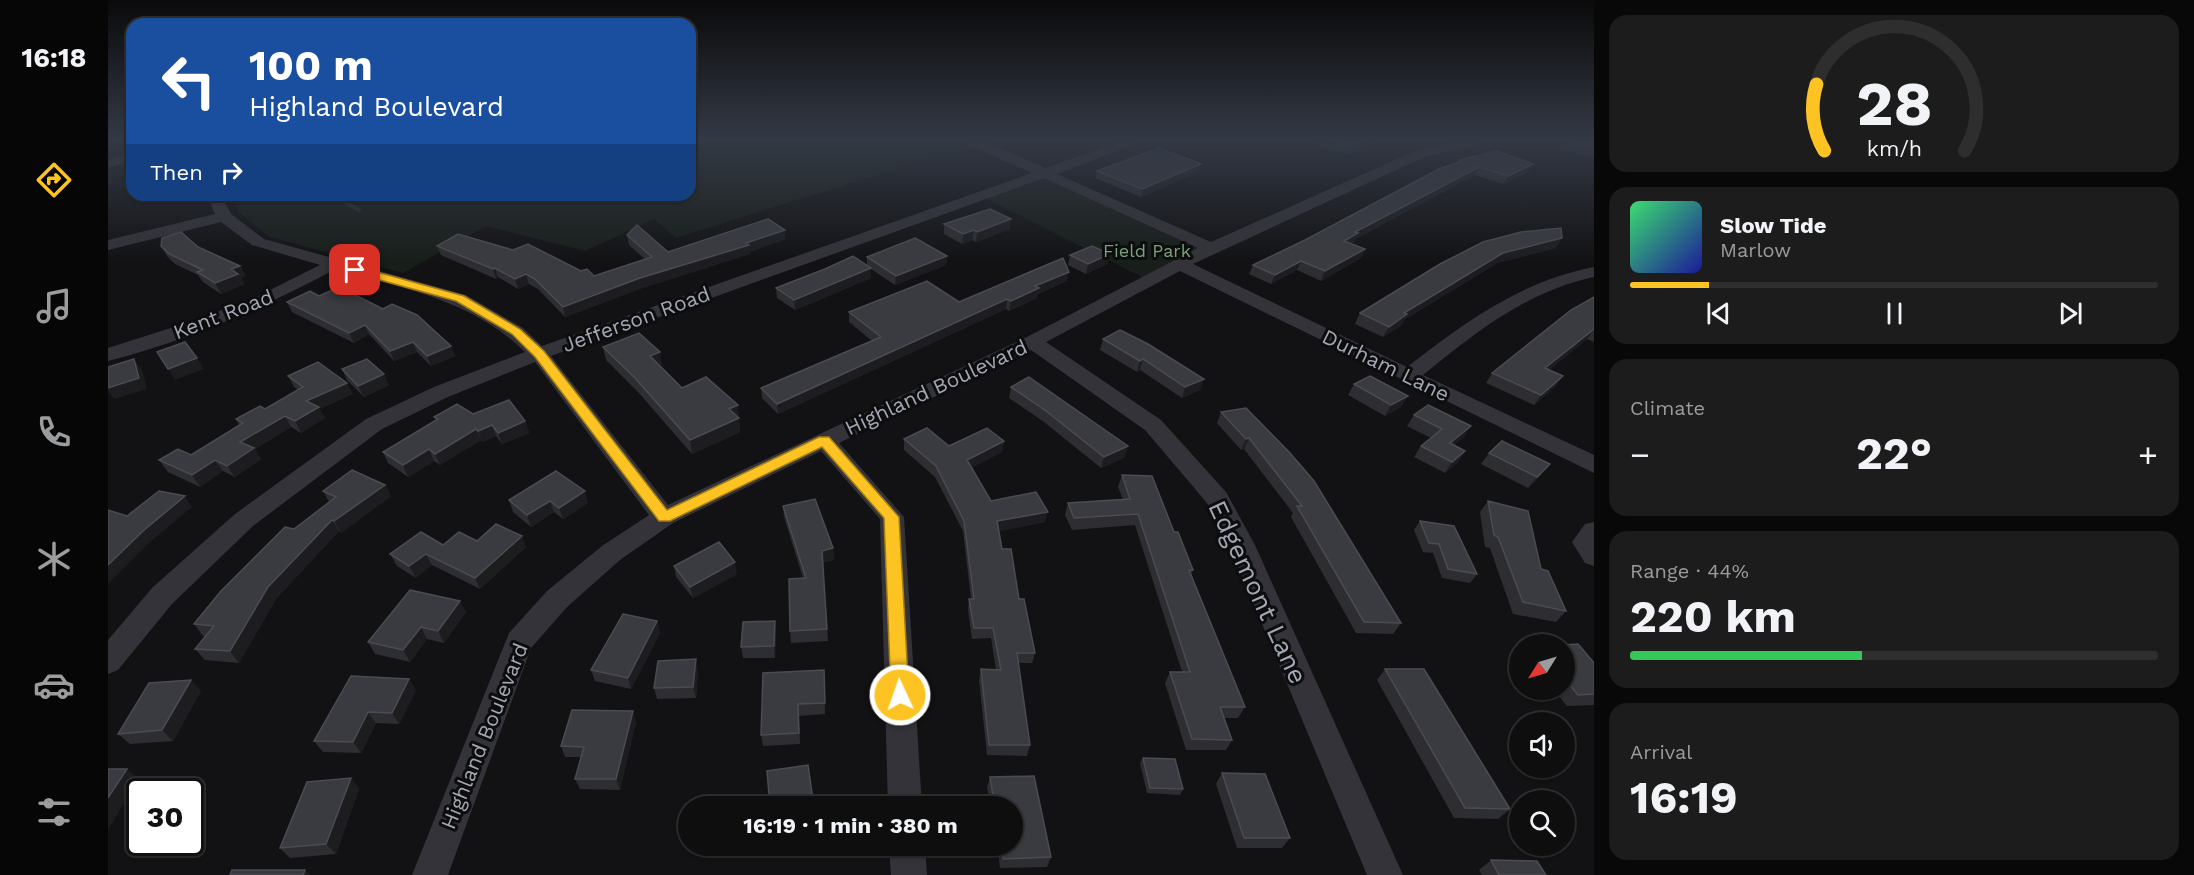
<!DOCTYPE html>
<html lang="en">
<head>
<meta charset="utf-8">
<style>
  :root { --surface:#0e0e0f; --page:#1c1c1d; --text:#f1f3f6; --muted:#9b9c9e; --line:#2e2e2f; --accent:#fcc322 }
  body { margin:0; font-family:"Work Sans",sans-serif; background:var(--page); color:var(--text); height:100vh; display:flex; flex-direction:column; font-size:22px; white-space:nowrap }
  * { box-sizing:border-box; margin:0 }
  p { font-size:20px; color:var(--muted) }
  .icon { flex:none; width:33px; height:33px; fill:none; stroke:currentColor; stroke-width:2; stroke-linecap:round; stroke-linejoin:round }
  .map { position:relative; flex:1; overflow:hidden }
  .drawer { display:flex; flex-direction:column; gap:15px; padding:15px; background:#080808; width:600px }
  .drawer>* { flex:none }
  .hud { position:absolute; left:18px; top:18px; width:570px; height:183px; border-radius:18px; box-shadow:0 2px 4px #0004,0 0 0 2px var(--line); background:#1a4fa0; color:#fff; overflow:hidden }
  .needle { width:39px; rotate:233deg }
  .buttons { position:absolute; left:1401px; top:634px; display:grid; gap:12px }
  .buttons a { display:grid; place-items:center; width:66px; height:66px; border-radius:50%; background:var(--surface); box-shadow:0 2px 4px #0004,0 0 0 2px var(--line); font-size:30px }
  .speed { position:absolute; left:18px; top:778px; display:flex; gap:12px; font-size:30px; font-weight:700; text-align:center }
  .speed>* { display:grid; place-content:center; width:78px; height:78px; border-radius:50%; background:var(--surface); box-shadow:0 2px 4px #0004,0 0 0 2px var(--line); line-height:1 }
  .speed .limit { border:3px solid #111; border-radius:9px; background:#fff; color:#111 }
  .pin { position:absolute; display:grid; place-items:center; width:51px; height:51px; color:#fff; margin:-26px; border-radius:12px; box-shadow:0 3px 9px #0006 }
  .me { position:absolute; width:66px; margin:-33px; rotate:357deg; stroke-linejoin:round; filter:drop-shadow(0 0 4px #0008) }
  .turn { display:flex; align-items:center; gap:21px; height:126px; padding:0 24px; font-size:27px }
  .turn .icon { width:78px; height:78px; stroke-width:2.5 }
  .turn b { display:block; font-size:42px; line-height:51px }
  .then { display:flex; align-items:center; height:57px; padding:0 24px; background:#0003; gap:12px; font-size:22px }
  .big { font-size:45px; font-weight:700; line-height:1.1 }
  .drawer .card { flex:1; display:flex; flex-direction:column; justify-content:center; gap:9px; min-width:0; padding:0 21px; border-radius:18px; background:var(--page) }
  .drawer .dial { align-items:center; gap:0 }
  .dial svg { height:156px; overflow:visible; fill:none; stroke:var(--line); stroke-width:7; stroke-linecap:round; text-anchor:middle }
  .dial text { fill:var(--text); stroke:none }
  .song { display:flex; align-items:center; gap:18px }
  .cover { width:72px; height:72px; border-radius:9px; background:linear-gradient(135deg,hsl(140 70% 55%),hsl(240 70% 35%)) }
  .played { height:6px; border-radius:3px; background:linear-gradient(90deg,var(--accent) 15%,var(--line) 15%) }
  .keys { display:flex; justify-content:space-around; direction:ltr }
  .heat { display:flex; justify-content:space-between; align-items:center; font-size:33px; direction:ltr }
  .charge { height:9px; border-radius:4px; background:linear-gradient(90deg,#34c759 44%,var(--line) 0) }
  .trip { position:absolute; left:570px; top:796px; width:345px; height:60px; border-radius:30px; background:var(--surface); box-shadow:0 2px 4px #0004,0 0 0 2px var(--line); font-weight:700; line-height:60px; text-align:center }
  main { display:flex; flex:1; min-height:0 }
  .dock { display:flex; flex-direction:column; width:108px; justify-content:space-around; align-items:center; background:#060606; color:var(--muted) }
  .dock .icon { width:42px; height:42px }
  .dock .on { color:var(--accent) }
  .dock b { font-size:27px; color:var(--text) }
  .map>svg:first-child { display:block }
  .green { fill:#181e19 }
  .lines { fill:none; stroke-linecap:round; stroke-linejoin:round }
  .stream { stroke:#282f38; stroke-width:4 }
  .minor { fill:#333339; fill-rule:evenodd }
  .wall { fill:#2e2e32 }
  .shaded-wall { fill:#1d1d20 }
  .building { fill:#3a3b40; stroke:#4a4c52; stroke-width:1.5 }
  .route { fill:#fcc322; stroke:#a47f16; stroke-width:1.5 }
  .labels { text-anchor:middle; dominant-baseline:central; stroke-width:6; stroke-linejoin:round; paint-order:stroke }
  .far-park-label { font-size:18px; fill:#78a17e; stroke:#0d0d0e }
  .street-label { font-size:21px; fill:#a2a7b5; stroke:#0d0d0e }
  .near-street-label { font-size:26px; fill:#a2a7b5; stroke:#0d0d0e }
</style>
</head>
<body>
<main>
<nav class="dock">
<b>16:18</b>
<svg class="icon on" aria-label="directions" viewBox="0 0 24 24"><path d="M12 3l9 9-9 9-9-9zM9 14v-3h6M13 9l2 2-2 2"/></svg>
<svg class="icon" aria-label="music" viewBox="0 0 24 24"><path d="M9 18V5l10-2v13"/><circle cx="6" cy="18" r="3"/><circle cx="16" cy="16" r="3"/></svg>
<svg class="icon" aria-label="phone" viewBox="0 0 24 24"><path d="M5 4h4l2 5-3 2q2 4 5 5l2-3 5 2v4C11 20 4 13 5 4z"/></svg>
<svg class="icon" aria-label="climate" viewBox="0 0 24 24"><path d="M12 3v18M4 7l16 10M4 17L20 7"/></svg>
<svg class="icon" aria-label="car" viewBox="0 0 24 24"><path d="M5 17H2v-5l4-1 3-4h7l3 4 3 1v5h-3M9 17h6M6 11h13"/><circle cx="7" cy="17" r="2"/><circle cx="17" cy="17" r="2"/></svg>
<svg class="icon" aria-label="filters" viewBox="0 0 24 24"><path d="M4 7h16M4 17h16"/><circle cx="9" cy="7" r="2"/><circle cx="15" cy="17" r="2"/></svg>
</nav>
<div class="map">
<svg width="1486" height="875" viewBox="0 0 1486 875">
  <rect width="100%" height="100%" fill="#121214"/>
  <path class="green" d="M582,140H880L568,238L546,219L477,251L378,226L295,273L162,237L130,212L125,195H582Z
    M935,174L1103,248L1040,280L873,196Z"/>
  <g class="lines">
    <path class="stream" d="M225,195L251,210"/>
    <path class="minor" d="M865,140H874L937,168L1017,140H1037L949,174L1103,242L1307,151L1356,140H1380L1378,143L1316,157L1085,264L1299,367C1357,322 1413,281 1486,267V277C1419,291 1367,333 1315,375L1486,455V473L1072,271L938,342L1053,420L1118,492L1147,545L1295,875H1259L1121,545L1099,503L1037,430L923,350L731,443L796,517L814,807H780L772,519L713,451L565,523L512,560L459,607L423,648L340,875H304L401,633L439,591L494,546L541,515L427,362L340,397L274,429L145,526L64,604L10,670L0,674V640L44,588L127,514L258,419L326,387L417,352C364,300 297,289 228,269C156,307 80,341 0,361V348L94,318L150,296L212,265L144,245L113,222L0,250V240L107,214L99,195H113L123,214L156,239L358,295L415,328L434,346L924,173L864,146L862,143ZM936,178L1090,248L917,338L560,505L443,356Z
      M24,153V161L0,168V160Z
      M1486,522V566L1477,563L1464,542L1477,524Z
      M781,846H817L819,875H783Z"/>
  </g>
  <path class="wall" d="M1192,140H1282L1266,144L1240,155Z
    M1486,140V158L1451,149L1456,141Z
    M1351,160L1425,164L1420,172L1395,184L1367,175L1247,239L1246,242L1243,244L1257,249L1253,258L1213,281L1189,270L1163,284L1141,274L1145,265L1197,240L1350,163Z
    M1093,164L1090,172L1033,197L987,178L989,171Z
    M836,224L902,229L868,242L864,240L854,244L836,234Z
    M677,230V239L641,252L642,254L534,288L457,317L430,289L421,284L410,289L390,277L388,279L333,255L329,246L473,271L486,276L537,259L521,245L519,235L560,252Z
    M53,246L90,247L132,266L138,276L133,278L136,284L113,294L95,282L90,275L67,264L59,256Z
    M1448,248L1389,263L1296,320L1294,325L1275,337L1247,324L1252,313L1332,264Z
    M1002,254L999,264L978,274L960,265L962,255Z
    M839,256L838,265L787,285L763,269V278L687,310L669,298L668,288L717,269L759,265V257Z
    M959,281L930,294L929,298L901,311L898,309L670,414L654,398L653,388L764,341L741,322V312L851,302Z
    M211,296L343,346L347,356L323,366L309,352L286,361L261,334L246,343L184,312L179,302Z
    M1486,297V342L1479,339L1441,370L1448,386L1426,405L1378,383L1384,373Z
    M995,339L1096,379L1092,390L1074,398L1032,370L1029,372L992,350Z
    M495,347L554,365L552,366L574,388L631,418V419L632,432L584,454L530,392L498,360Z
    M234,369L281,385L256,397L239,380Z
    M180,376L245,394L211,409L217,418L193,433L183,427L147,449L153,459L127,477L115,471L92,487L60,472L51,460L83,455L131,425L128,419L157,409L190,390L186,387Z
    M1246,384L1300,396L1293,407L1277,416L1240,395Z
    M903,387L1017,457L993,468L936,422L901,398Z
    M1138,408L1293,623L1285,634L1248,633L1183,517L1185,513L1136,449L1133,450L1109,423L1113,412Z
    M365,414L417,421L421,433L394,444L388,436L374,442L373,440L332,465L326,461L300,477L280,463L275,452L328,421L326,417Z
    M1306,415L1356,437L1346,445L1357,451L1350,462L1337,473L1306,457L1313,446L1323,438L1299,426Z
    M796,439L841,446L896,441L894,452L864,467L883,501L937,522L891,531L894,549L911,599L927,653L924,663H910L922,745L919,756L879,755L871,680L873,669L888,670L883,638L864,639L860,610L861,599H863L855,531L827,477L796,450Z
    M1381,453L1442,464L1433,475L1420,488L1373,464Z
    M448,471L480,503L455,519L446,512L423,527L405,512L401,500Z
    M1014,475L1066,532L1085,570L1083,574L1137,707L1130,718H1116L1124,740L1118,750H1078L1057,683L1062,672H1074L1027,525L964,530L957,515L960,503L1015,499L1010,487Z
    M277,485L283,496L233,533L231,531L168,599L131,663L97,660L87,649L98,636H95L86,624L186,529L221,502L215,491Z
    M1380,501L1458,611L1448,622L1405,614L1382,548L1377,547L1372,512Z
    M675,506L725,548L726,560L715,562L720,641L683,643L682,631L695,578L676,517Z
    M1312,521L1369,574L1362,583L1334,578L1325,553L1315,552L1306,530Z
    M369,541L418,547L372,589L324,565L308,578L289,566L282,554L335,545Z
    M566,566L629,574L585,598L568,577Z
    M358,612L336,643L319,639L302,662L267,654L260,642Z
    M549,621L552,633L523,689L487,681L483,670Z
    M668,633L667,658H635L633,647Z
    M1456,645L1486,663V705L1459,706L1446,690H1456Z
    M1277,669L1402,809L1390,819L1346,818L1269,680Z
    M716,670L717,714L691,716L692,744L655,746L653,735Z
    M590,671L588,698L549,699L546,688Z
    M243,676L308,690L291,724L268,723L253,753L215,752L206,741Z
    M93,691L65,741L22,744L10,734Z
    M528,722L512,790L472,789L467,779L473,757H457L453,746Z
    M1035,758L1075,789L1072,795L1039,793L1032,763Z
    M1114,773L1182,838L1174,848H1129L1108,784Z
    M882,777L943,857L939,867L892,868L889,846H904V807H883L879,787Z
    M243,778L251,789L228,854L182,858L172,848Z
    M1383,860L1438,875H1374L1371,870Z"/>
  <path class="shaded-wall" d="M1260,140H1282L1266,144L1240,155L1243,147Z
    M1093,164L1090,172L1033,197L1034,189Z
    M1425,164L1420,172L1395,184L1400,176Z
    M0,165L3,170L5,184L0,185Z
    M1371,167L1367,175L1247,239L1246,242L1232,250L1236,241L1247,232Z
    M903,219L902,229L868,242L869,232Z
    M677,230V239L641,252L642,254L534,288L457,317L455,307L532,278Z
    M866,230L864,240L854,244L855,234Z
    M1454,238L1448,248L1389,263L1296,320L1294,325L1275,337L1281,327L1296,313L1395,253Z
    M1257,249L1253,258L1213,281L1217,271Z
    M1002,254L999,264L978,274L980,264Z
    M839,256L838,265L787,285L788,276Z
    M1193,261L1189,270L1163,284L1167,275Z
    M132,266L138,276L133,278L136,284L113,294L107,283L123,269Z
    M387,268L390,277L388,279L385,269Z
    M763,268V278L687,310L686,300Z
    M961,272L959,281L930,294L929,298L901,311L903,301L927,286Z
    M418,274L421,284L410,289L407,279Z
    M899,299L898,309L670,414L669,404Z
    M257,325L261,334L246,343L241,333Z
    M1486,330L1479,339L1431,378L1437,368Z
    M305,342L309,352L286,361L282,351Z
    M343,346L347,356L323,366L319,356Z
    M552,352L554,365L544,369L542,356Z
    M89,358L96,369L67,380L60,369Z
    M26,359L34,370L39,389L6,399L0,391V388Z
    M1035,359L1032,370L1029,372L1032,361Z
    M276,374L281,385L256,397L250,386Z
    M1455,376L1448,386L1426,405L1433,395Z
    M1096,379L1092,390L1074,398L1077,387Z
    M239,383L245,394L211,409L217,418L193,433L187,421L198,401Z
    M1300,396L1293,407L1277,416L1283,405Z
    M630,405L632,432L584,454L582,440L621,409Z
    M177,416L183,427L147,449L153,459L127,477L119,466L132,442Z
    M417,421L421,433L394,444L390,433Z
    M384,425L388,436L374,442L370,431Z
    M1363,426L1356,437L1335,454L1342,443Z
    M368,429L373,440L332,465L327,454Z
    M1141,438L1136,449L1133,450L1138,439Z
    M896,441L894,452L858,470L859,460Z
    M1020,446L1017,457L993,468L996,457Z
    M321,449L326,461L300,477L295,465Z
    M1357,451L1350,462L1337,473L1344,462Z
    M107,460L115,471L92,487L84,475Z
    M1442,464L1433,475L1420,488L1429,477Z
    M277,485L283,496L233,533L226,521Z
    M477,491L480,503L455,519L451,508Z
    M77,496L84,507L43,541L0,584V565L35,531Z
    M442,501L446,512L423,527L419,515Z
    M940,512L937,522L888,532L889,521Z
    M224,520L231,531L168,599L131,663L122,651L160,587Z
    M414,536L418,547L372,589L367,578Z
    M725,548L726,560L715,562L714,551Z
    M318,554L324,565L308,578L301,566Z
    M627,562L629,574L585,598L582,587Z
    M352,601L358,612L336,643L330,631Z
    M549,621L552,633L523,689L520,678Z
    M667,621L668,633L667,658L666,646Z
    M313,627L319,639L302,662L295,650Z
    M588,659L590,671L588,698L585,687Z
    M301,679L308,690L291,724L284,713Z
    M83,680L93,691L65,741L54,730Z
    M525,711L528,722L512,790L508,779Z
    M260,712L268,723L253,753L245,742Z
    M19,769L31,779L0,830V798Z
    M243,778L251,789L228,854L218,844Z
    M197,870L203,875H195Z"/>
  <path class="building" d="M1220,140H1260L1243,147Z
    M1457,140H1486V149L1456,141Z
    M1051,148L1093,164L1034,189L989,171Z
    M1389,151L1425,164L1400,176L1371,167L1247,232L1250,233L1236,241L1257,249L1217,271L1193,261L1167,275L1145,265L1197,240L1331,169L1355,161L1351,160Z
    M882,209L903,219L869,232L866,230L855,234L836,224Z
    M660,219L677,230L638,243L641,245L532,278L455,307L427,279L418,274L407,279L387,268L385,269L329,246L350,234L405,250L420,244L473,271L479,269L486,276L544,257L519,235L529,225L560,252Z
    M1453,228L1454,238L1395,253L1296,313L1299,314L1281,327L1252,313L1332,264L1375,242L1413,232Z
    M73,232L90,247L132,266L123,269L130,274L107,283L89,272L95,270L61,254L53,246L54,238Z
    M807,238L839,256L788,276L759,257Z
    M984,246L1002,254L980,264L962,255Z
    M745,256L763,268L686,300L668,288L717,269Z
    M955,258L961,272L927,286L931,288L903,301L899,299L669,404L653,388L773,337L741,312L819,281L851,302Z
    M231,287L275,309L284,304L309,315L343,346L319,356L305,342L282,351L257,325L241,333L179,302L202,291L211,296Z
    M1486,297V329L1437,368L1455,376L1433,395L1384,373L1463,310Z
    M1012,330L1040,344L1096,379L1077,387L1035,359L1032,361L995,339Z
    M531,333L552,352L542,356L574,388L598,377L630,405L621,409L631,418L582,440L527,378L495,347Z
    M77,342L89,358L60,369L49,352Z
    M26,359L31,378L0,388V367Z
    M259,359L276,374L250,386L234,369Z
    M210,362L239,383L198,401L211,407L187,421L177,416L132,442L146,448L119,466L107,460L84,475L51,460L70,449L83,455L135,423L128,419L152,406L157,409L195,387L180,376Z
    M1262,376L1300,396L1283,405L1246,384Z
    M921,377L1020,446L996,457L938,411L903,387Z
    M401,400L417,421L390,433L384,425L370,431L368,429L327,454L321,449L295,465L275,452L330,419L326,417L349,404L365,414Z
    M1320,405L1363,426L1342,443L1357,451L1344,462L1313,446L1334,429L1306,415Z
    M1138,408L1182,453L1206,481L1293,623L1256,622L1189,506H1194L1141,438L1138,439L1113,412Z
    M819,428L841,446L879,428L896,441L859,460L883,501L928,492L940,512L889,521L894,549H903L911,599H916L927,653H909L922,745H881L873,669L893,670L885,628H866L861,599H866L856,521L828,466L796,439Z
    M1394,441L1442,464L1429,477L1381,453Z
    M244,470L277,485L226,521L224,520L160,587L122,651L87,649L106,626L86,624L113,591L177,527L186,529L228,497L215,491Z
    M448,471L477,491L451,508L442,501L419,515L401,500Z
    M1014,475L1044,476L1066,532H1070L1085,570H1081L1137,707H1112L1124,740L1084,739L1062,672H1082L1030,514L966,518L960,503L1022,499Z
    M51,491L77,496L35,531L0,565V510L19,516Z
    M707,499L725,548L714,551L719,629L682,631L681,579L698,578L675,506Z
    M1380,501L1420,511L1433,569L1440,571L1458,611L1415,602L1390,537L1386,535Z
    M1312,521L1346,526L1369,574L1340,569L1331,544L1321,543Z
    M388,524L414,536L367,578L318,554L301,566L282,554L313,532L335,545L351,532L369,541Z
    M611,542L627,562L582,587L566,566Z
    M302,590L352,601L330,631L313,627L295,650L260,642Z
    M515,614L549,621L520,678L483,670Z
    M667,621L666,646L633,647L635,622Z
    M1470,644L1486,663V694L1470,695L1456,678V645H1454Z
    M588,659L585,687L546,688L550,661Z
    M1277,669H1316L1402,809L1357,808Z
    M716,670L717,703L690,704L691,733L653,735L655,673Z
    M243,676L301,679L284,713L260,712L245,742L206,741Z
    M83,680L54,730L10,734L41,683Z
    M464,710L525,711L508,779H467L476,747L453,746Z
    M1035,758L1067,759L1075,789L1042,788Z
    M700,765L706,807H662L659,771Z
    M0,769H19L0,798Z
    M1114,773L1157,774L1182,838H1136Z
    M926,776L943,857L895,859L893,846H904V807H887L882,777Z
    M243,778L218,844L172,848L199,782Z
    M1383,860L1429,861L1438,875H1391Z
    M124,870H197L195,875H122Z"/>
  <linearGradient id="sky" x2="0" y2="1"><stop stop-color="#0a0a0b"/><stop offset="0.53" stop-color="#333945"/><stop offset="1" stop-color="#333945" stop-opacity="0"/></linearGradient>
  <rect width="1486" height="263" fill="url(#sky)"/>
  <path class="route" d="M247,266L356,296L412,329L436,351L559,510L711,437H721L791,517L801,695L799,701L792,704L786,701L783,695L776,518L714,447L562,521H551L427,357L404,334L348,301L243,272L242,270Z"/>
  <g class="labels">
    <g class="far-park-label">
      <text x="1039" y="250">Field Park</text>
    </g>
    <g class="street-label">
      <text transform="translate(115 314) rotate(-21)">Kent Road</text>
      <text transform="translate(528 319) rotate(-20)">Jefferson Road</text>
      <text transform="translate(1278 365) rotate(26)">Durham Lane</text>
      <text transform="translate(828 387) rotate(-25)">Highland Boulevard</text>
      <text transform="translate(376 736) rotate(-68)">Highland Boulevard</text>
    </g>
    <g class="near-street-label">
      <text transform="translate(1150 592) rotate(65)">Edgemont Lane</text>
    </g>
  </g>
</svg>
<div class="buttons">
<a><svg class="needle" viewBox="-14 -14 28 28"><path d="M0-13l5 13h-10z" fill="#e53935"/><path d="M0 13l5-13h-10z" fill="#9b9c9e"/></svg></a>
<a><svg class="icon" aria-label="sound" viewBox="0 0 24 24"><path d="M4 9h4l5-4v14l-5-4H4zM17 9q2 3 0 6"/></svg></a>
<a><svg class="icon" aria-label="search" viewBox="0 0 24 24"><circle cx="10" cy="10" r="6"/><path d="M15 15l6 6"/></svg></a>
</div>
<div class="speed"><div class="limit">30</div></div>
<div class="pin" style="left:247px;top:270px;background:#d93025"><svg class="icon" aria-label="arrive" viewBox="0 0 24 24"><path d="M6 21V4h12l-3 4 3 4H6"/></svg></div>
<svg class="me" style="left:792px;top:695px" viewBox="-20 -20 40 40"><circle r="17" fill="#fcc322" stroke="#fff" stroke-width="3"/><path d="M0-11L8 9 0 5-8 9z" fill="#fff"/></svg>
<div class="trip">16:19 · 1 min · 380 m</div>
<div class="hud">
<div class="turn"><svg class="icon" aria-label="left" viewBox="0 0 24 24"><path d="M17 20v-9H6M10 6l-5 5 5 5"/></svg><div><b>100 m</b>Highland Boulevard</div></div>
<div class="then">Then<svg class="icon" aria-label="right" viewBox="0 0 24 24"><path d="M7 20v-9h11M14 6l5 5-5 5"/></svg></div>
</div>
</div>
<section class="drawer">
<div class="card dial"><svg viewBox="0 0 100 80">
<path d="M14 69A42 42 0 1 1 86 69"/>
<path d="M14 69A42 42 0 0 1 10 35" stroke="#fcc322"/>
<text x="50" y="56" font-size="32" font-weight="700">28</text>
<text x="50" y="72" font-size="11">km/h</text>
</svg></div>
<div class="card">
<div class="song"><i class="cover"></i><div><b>Slow Tide</b><p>Marlow</p></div></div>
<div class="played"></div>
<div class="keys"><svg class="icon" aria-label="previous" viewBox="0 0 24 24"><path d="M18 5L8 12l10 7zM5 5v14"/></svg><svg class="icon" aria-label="pause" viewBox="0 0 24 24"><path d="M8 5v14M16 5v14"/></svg><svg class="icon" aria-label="next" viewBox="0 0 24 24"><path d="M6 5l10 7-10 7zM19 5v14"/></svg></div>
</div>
<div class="card"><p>Climate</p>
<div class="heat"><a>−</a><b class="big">22°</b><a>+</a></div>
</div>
<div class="card"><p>Range · 44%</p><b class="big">220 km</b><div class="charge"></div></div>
<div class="card"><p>Arrival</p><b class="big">16:19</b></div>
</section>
</main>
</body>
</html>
